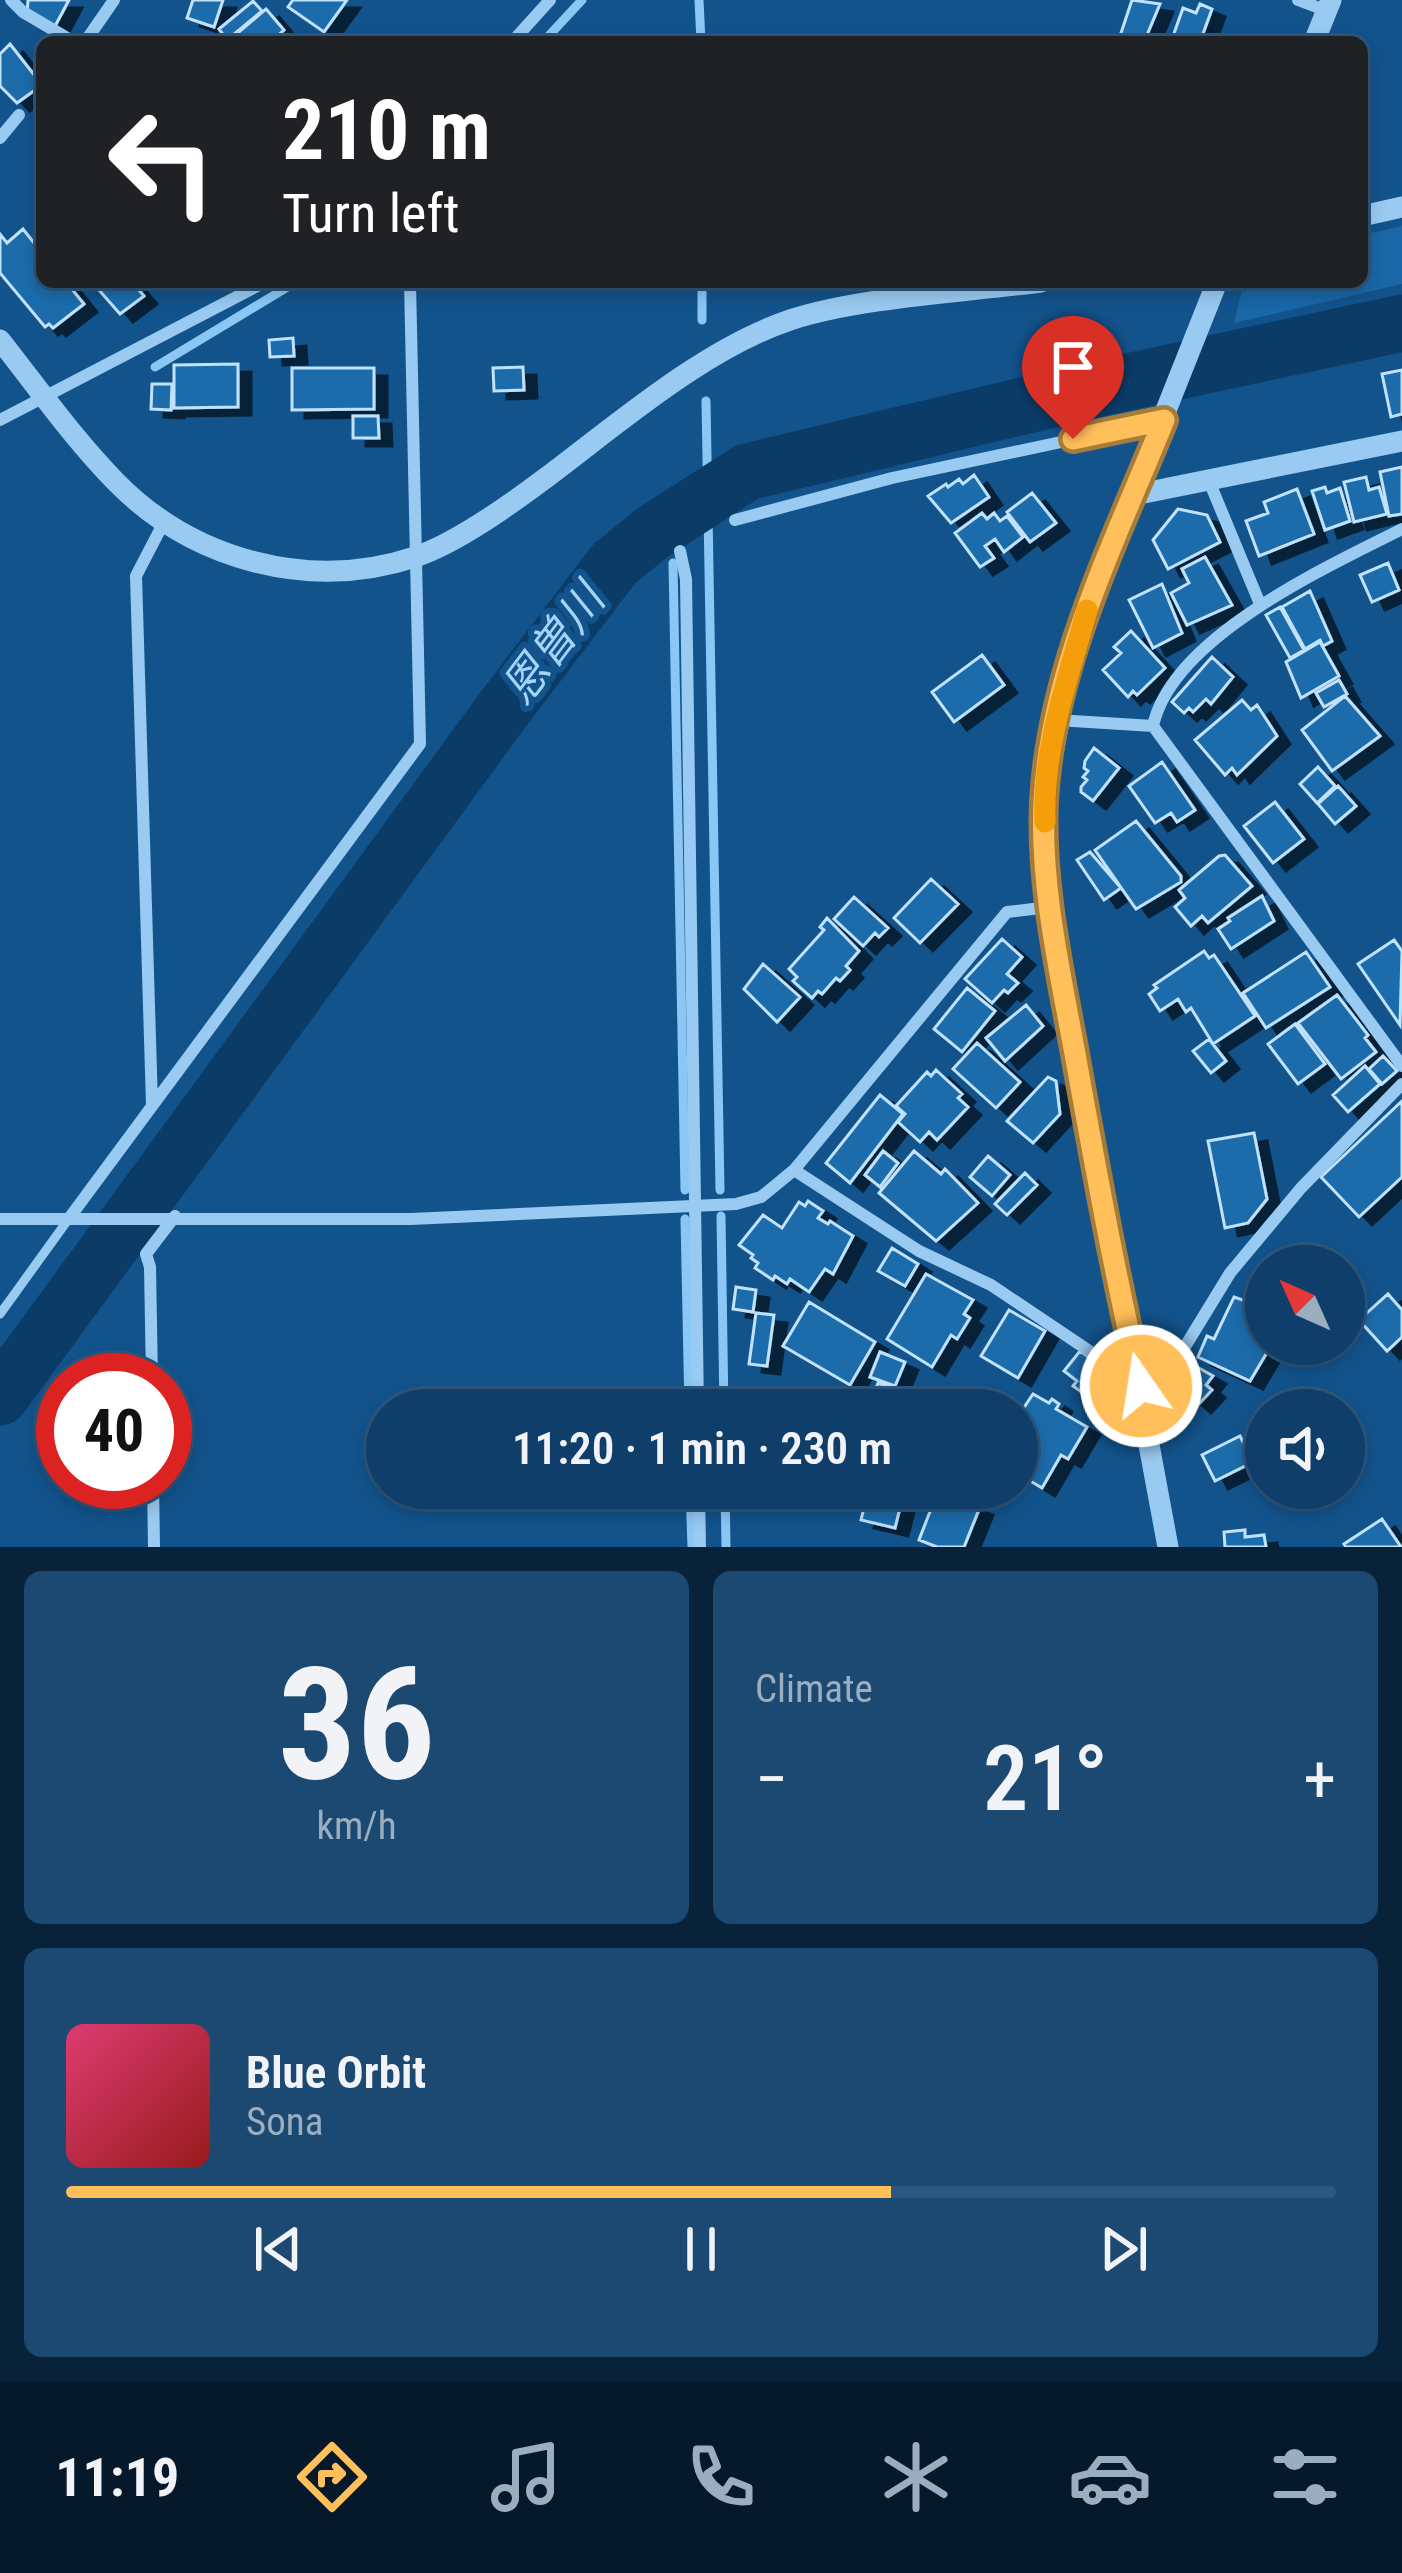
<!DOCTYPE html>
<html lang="en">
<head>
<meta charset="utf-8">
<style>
  :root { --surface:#0e3e69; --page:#1c4971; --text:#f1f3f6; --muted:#9baec0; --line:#2e577d; --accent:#ffbf5a }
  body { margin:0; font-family:"Roboto Condensed","Noto Sans JP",sans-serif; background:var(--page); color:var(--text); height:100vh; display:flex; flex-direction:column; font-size:45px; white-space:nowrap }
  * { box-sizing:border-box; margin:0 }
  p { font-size:39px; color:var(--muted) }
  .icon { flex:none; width:66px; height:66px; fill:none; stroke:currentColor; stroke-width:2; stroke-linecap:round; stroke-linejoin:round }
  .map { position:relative; height:1547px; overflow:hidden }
  .sheet { display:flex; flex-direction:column; gap:24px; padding:24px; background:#08223a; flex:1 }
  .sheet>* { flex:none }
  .banner { position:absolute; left:36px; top:36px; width:1332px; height:252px; border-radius:18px; box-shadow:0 6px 18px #0003,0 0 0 3px var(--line); background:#202124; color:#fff; overflow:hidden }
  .needle { width:78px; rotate:315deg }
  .controls { position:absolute; left:1245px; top:1245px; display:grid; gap:24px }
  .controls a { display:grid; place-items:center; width:120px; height:120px; border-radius:50%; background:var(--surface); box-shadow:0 6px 18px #0003,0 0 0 3px var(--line); font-size:60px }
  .speed { position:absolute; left:36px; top:1353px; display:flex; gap:24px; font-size:60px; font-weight:700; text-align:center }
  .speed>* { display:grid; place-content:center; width:156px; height:156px; border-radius:50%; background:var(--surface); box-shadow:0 6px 18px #0003,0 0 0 3px var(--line); line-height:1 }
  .speed .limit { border:18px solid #d22; background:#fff; color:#111 }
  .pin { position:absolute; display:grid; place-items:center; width:102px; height:102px; color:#fff; margin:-123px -51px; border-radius:50% 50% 50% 0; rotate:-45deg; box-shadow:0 0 12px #0007 }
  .pin .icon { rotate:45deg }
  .me { position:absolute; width:132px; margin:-66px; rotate:347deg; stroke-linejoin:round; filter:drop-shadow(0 0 9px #0008) }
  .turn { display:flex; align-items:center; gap:42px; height:252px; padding:0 48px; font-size:54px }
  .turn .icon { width:156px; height:156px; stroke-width:2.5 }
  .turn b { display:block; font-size:84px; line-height:102px }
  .big { font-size:90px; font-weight:600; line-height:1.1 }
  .sheet .card { flex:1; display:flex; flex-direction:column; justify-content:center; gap:18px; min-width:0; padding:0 42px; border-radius:18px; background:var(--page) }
  .sheet .dial { align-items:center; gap:0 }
  .dial b { font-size:156px; line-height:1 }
  .song { display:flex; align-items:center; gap:36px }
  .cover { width:144px; height:144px; border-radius:18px; background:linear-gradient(135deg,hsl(340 70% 55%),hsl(0 70% 35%)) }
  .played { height:12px; border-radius:6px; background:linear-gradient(90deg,var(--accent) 65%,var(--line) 65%) }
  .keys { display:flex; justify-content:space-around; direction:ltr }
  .heat { display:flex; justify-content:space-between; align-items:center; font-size:66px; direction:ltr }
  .sheet .tiles { flex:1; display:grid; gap:24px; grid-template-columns:1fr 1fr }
  .card:last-child { grid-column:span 2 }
  .trip { position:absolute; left:366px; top:1389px; width:672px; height:120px; border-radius:60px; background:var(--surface); box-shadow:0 6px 18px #0003,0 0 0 3px var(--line); font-weight:600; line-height:120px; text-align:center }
  .tab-bar { display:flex; height:192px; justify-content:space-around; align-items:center; background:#06192a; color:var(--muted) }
  .tab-bar .icon { width:84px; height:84px }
  .tab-bar .selected { color:var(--accent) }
  .tab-bar b { font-size:54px; color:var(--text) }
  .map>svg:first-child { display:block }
  .green { fill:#1967a7 }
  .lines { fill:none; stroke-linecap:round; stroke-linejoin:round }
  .stream { stroke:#8bc7f5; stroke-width:9 }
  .river { stroke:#0b3c68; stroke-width:57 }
  .building { fill:#1f6cac; stroke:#c0e2fd; stroke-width:3; filter:url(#shadow) }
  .service { stroke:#99caf1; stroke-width:9 }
  .minor { stroke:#99caf1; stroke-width:12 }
  .tertiary { stroke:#99caf1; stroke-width:21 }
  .route-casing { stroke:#a67c3a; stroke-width:30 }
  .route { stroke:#ffbf5a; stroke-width:21 }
  .slow { stroke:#f59e0b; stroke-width:21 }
  .labels { text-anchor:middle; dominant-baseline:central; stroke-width:12; stroke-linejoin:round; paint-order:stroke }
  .water-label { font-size:45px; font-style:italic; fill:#a5d4f9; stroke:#12538c }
</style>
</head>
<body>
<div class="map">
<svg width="1402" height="1547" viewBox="0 0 1402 1547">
  <defs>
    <filter id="shadow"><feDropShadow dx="13" dy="8" stdDeviation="0" flood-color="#0009"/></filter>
  </defs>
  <rect width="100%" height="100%" fill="#12538c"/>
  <path class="green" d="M1402,226V284L1234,323L1244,282H1362V235Z"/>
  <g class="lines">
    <path class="stream" d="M699,0L701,42
      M543,42L582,0
      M702,320V282
      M155,367L296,282
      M706,401L720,1190
      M657,530L665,547
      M673,563L685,1190
      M721,1216L724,1410
      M685,1219L689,1410
      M690,1488L692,1547
      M725,1488L726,1547"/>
    <path class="river" d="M0,1397L502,711L614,564L652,533L747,472L1081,392L1402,323"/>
  </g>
  <path class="building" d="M28,0H69L54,28L27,14Z
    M193,0H223L214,27L187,18Z
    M293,0H347L324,32L288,7Z
    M1132,0L1160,4L1144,42H1118Z
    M253,1L262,11L227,40L219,29Z
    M1200,4L1212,9L1200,42H1171L1183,8L1196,13Z
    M266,9L284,30L275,38L278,42H227Z
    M10,44L42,85L17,103L0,86V54Z
    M23,229L42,253V282H66L84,304L53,328L49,324L45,327L0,273V234L7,243Z
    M92,282H132L144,296L120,314Z
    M293,338L294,356L270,357L269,340Z
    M238,364V407L174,408V365Z
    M523,367L524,390L494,391L493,368Z
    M292,368H374V409L292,410Z
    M1402,370V414L1391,417L1382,374Z
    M152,384H172L171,410L151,409Z
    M353,416H378L379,438H353Z
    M1402,467V514L1389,516L1380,472Z
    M974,475L989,497L951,523L928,496L946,484L948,487L959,479L963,484Z
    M1366,477L1369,490L1379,487L1387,514L1354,522L1344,482Z
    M1325,487L1327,493L1340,488L1350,521L1325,530L1312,491Z
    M1297,489L1314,534L1259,556L1246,521L1268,513L1264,502Z
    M1032,493L1056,523L1030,542L1007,512Z
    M1178,509L1207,515L1220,542L1168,569L1153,540Z
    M982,513L987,519L994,513L1000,521L1007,516L1023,537L1004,552L995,539L985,546L994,558L980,567L955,533Z
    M1205,557L1232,605L1187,625L1171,593L1189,583L1182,569Z
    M1388,563L1399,590L1372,602L1360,575Z
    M1162,584L1182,633L1153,648L1129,600Z
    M1310,591L1332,641L1323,646L1320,640L1305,649L1282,607Z
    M1280,607L1304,650L1290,658L1266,615Z
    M1131,631L1165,668L1137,695L1133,691L1128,697L1103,670L1121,653L1114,647Z
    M1320,642L1339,676L1301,698L1286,662Z
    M982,655L1004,685L954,722L932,692Z
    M1212,657L1233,677L1211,704L1206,699L1193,712L1189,708L1184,713L1172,702Z
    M1339,680L1347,694L1324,707L1316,693Z
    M1345,696L1380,736L1332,771L1302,730Z
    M1242,700L1251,710L1257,705L1277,736L1237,775L1232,768L1225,775L1195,740Z
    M1094,748L1119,768L1093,801L1081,792V787L1087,780L1083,777L1088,771L1084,768L1085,761Z
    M1162,762L1195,810L1177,822L1171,813L1155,823L1129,786Z
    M1318,767L1335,786L1317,803L1300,784Z
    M1338,786L1356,806L1335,824L1318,804Z
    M1275,802L1304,839L1273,863L1244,826Z
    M1136,821L1181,876V882L1136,909L1095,850Z
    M1090,852L1121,888L1104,900L1077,860Z
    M1225,855L1252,886L1208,923L1202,916L1191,926L1175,907L1185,898L1179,890L1219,856Z
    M931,879L958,904L920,943L894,918Z
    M1262,896L1274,921L1231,949L1218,929L1230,921L1228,918Z
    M854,897L888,928L879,937L875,933L863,946L834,919Z
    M827,918L859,951L846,966L850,970L840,981L836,978L822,994L818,991L812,998L793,981L797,977L789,969L824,930L820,927Z
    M1002,939L1022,957L1007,974L1018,983L1008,993L1004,990L992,1003L965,979Z
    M1394,940L1402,951L1400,1025L1358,964Z
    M1204,951L1209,958L1214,955L1255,1016L1213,1044L1191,1008L1186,1012L1178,999L1160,1011L1149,994L1157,988L1154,985Z
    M1306,952L1330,987L1266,1028L1243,993Z
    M763,964L800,997L777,1022L744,989Z
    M967,988L995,1011L962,1052L934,1029Z
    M1337,995L1368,1035L1365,1038L1376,1052L1341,1079L1298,1023Z
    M1026,1005L1043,1026L1005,1061L986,1038Z
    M1295,1024L1325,1064L1298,1084L1268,1044Z
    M1209,1039L1226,1061L1211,1073L1193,1051Z
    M977,1043L1020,1082L996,1108L953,1069Z
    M1383,1056L1397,1071L1382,1084L1369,1069Z
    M1365,1066L1380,1084L1348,1112L1333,1095Z
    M936,1070L962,1094L958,1098L968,1107L937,1140L929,1132L920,1142L898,1122L905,1114L896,1106L927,1072L931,1076Z
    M1048,1077L1056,1081L1060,1114L1033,1143L1007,1121Z
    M880,1095L903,1114L850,1183L826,1163Z
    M1402,1101V1177L1359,1217L1321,1177Z
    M1254,1133L1267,1199L1248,1223L1225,1228L1208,1141Z
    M883,1151L898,1163L880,1187L865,1175Z
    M914,1151L941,1174L945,1169L978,1203L936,1241L879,1193Z
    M988,1156L1010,1175L992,1196L970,1177Z
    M1025,1173L1037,1185L1007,1215L995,1204Z
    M808,1201L823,1211L818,1218L828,1224L830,1221L853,1236L833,1274L825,1269L809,1292L790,1279L787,1284L775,1276L773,1280L755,1268L758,1263L751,1258L753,1255L739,1245L763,1215L782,1228L799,1202L805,1206Z
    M892,1248L918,1264L905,1286L878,1271Z
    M926,1274L973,1300L964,1314L970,1318L957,1339L951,1335L932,1367L887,1339Z
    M736,1287L756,1290L753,1312L733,1309Z
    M1388,1294L1402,1310V1337L1387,1351L1359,1320Z
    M1234,1297L1266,1308V1344H1272L1250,1381L1198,1357L1207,1336L1214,1339Z
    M809,1302L875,1342L850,1385L783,1346Z
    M1009,1310L1045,1331L1018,1378L981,1356Z
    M756,1313L774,1315L767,1366L749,1364Z
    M1080,1351L1111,1373L1120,1388L1107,1410L1073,1386L1077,1381L1064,1371Z
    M880,1352L905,1362L895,1386L870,1377Z
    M1190,1363L1213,1376L1206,1385L1212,1390L1198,1405L1176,1386Z
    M878,1383L926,1401L922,1410H868Z
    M1033,1394L1049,1403L1052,1399L1059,1404L1056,1409L1087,1427L1068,1459L1061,1455L1042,1488L1017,1473V1418Z
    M1240,1436L1253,1462L1215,1481L1202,1455Z
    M869,1488H905L895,1528L861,1520Z
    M938,1491L980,1507L964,1547H937L919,1540Z
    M1382,1519L1401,1547H1346L1344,1544Z
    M1245,1530V1537L1264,1535L1266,1547H1225L1224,1532Z"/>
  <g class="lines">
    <path class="service" d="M0,1314L70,1217"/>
    <path class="minor" d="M11,0L23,12L74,42
      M1298,0L1327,11
      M85,42L114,0
      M512,42L550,0
      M0,138L19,115
      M0,420L265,282
      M1209,481L1260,604
      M735,520L892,478L1160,421
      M680,551L686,579L698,1410
      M1057,720L1153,726L1402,1066
      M1153,726C1172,637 1327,567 1402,529
      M152,1105L136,576L164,522
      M794,1170L919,1251L991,1285L1134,1381
      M70,1217L420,744L410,282
      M0,1219H411L736,1204L761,1197L794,1170L1007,912L1049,907
      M152,1380L150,1267L146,1254L175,1216
      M1145,1412L1230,1273L1301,1188L1402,1084
      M153,1482L154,1547
      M699,1488L700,1547"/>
    <path class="tertiary" d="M1314,42L1331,0
      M1362,216L1402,207
      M0,340C37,387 73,438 115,481C192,560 309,592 415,557C457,543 511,504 547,477C619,423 704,349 790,320C861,297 966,292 1041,282
      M1134,495L1402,441
      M1168,1547L1049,907L1044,801L1067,679L1091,599L1217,282"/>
  </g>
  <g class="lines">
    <defs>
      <path id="route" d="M1073,439L1164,420C1115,541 1051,668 1044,801C1040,886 1060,971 1075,1054C1095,1165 1115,1276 1141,1386"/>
    </defs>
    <use href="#route" class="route-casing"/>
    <use href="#route" class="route"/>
    <path class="slow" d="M1045,822C1042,750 1068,678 1087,610"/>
  </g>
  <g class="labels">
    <g class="water-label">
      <text transform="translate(553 644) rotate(-53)">恩曽川</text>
    </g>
  </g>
</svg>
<div class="controls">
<a><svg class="needle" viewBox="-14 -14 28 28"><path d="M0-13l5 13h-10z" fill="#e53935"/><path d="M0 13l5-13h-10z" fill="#9baec0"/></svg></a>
<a><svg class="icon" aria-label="sound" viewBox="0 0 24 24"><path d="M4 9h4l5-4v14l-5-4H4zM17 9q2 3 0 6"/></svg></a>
</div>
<div class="speed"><div class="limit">40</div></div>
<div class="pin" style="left:1073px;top:439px;background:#d93025"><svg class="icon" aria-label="arrive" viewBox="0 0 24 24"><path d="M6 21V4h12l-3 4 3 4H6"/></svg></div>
<svg class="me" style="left:1141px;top:1386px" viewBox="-20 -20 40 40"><circle r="17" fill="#ffbf5a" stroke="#fff" stroke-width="3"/><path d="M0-11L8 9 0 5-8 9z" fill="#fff"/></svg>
<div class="trip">11:20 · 1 min · 230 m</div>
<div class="banner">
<div class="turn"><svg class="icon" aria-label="left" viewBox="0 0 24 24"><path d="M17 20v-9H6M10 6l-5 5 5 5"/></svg><div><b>210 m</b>Turn left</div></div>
</div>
</div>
<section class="sheet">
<div class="tiles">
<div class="card dial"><b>36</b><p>km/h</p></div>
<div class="card"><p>Climate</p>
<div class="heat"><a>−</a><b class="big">21°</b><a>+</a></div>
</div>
<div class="card">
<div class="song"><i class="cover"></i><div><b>Blue Orbit</b><p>Sona</p></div></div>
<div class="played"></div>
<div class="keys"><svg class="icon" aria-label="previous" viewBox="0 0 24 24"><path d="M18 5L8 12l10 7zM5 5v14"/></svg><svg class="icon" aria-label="pause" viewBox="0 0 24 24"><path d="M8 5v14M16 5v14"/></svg><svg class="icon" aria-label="next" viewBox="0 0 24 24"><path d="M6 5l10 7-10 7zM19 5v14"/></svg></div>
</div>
</div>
</section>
<nav class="tab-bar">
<b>11:19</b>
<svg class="icon selected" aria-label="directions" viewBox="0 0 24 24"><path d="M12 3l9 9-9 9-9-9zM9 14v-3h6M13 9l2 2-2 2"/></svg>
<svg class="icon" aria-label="music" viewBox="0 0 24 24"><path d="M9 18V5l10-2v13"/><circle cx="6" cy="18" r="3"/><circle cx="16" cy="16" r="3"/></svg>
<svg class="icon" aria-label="phone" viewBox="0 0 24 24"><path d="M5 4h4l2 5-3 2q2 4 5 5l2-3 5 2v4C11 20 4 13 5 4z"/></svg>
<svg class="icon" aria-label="climate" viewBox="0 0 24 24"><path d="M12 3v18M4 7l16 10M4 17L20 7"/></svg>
<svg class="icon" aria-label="car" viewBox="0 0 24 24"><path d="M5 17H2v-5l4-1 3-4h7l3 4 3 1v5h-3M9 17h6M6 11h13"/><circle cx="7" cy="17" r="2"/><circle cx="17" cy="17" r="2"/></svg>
<svg class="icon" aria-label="filters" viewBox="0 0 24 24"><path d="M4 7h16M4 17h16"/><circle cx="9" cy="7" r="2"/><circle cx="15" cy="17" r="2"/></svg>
</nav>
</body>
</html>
